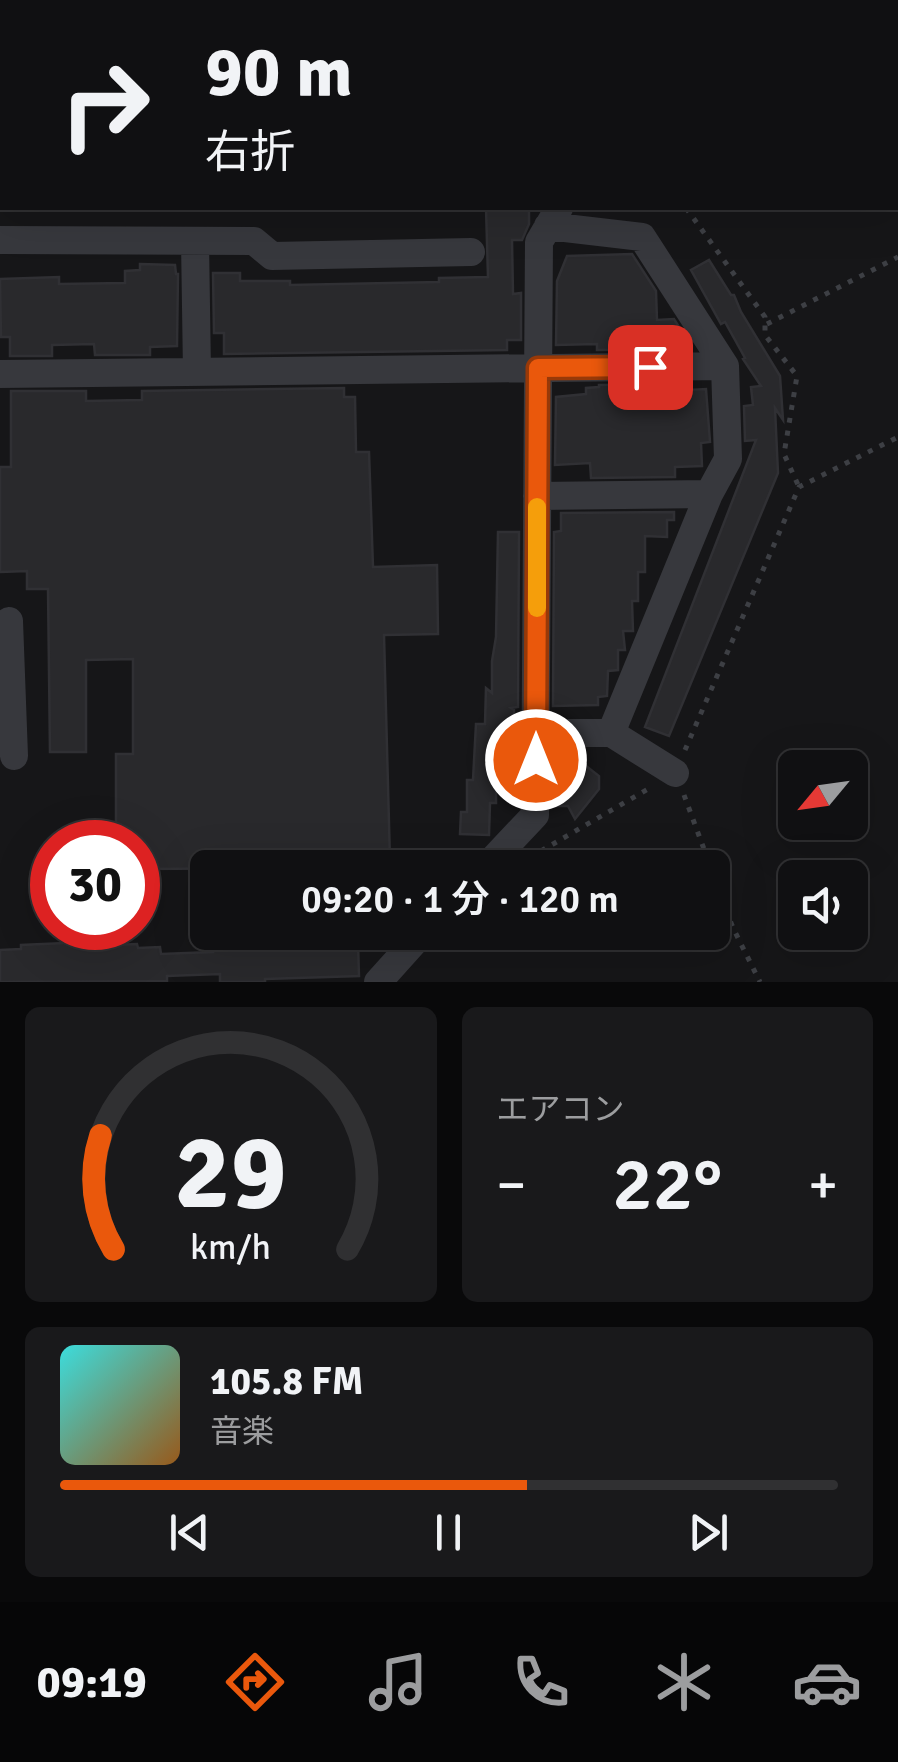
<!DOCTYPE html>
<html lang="ja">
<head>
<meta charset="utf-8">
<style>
  :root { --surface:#101012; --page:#19191b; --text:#f1f3f6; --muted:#9c9d9f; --line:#303032; --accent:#ea580c }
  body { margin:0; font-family:Signika,"Noto Sans JP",sans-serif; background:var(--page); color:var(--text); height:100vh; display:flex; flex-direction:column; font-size:38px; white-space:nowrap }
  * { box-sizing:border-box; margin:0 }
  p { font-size:32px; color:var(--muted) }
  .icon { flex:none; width:55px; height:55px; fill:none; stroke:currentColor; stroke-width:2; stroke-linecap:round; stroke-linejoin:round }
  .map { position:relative; height:982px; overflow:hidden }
  .drawer { display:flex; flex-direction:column; gap:25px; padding:25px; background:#09090a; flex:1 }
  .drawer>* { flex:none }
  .guide { position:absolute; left:0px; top:0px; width:900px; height:210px; box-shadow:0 10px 40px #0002,0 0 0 2px var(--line); background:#101012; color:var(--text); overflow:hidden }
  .needle { width:65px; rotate:241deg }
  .tools { position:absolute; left:778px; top:750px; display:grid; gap:20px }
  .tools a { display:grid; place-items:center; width:90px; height:90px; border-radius:15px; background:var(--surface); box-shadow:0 10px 40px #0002,0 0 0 2px var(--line); font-size:50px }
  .speed { position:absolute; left:30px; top:820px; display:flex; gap:20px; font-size:50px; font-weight:700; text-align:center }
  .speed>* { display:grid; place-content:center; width:130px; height:130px; border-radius:50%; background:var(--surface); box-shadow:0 10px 40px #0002,0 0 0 2px var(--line); line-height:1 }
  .speed .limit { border:15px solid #d22; background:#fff; color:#111 }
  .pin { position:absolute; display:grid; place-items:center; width:85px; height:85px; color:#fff; margin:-42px; border-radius:20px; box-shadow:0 5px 15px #0006 }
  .me { position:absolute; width:110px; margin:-55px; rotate:0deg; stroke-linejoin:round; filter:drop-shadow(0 0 8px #0008) }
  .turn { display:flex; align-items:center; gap:35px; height:210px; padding:0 40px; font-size:45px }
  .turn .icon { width:130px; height:130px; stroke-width:2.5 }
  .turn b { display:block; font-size:70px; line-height:85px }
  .big { font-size:75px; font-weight:600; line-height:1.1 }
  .drawer .tile { flex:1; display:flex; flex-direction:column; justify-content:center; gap:15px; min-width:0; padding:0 35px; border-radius:15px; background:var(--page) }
  .drawer .dial { align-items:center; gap:0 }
  .dial svg { height:260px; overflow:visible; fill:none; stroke:var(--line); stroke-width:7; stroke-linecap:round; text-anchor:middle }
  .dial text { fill:var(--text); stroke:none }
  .song { display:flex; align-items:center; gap:30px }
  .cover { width:120px; height:120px; border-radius:15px; background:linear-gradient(135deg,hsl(180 70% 55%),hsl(30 70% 35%)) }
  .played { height:10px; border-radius:5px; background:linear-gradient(90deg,var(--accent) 60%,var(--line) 60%) }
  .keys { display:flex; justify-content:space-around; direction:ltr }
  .heat { display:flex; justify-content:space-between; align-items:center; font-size:55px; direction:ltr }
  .drawer .tiles { flex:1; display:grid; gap:25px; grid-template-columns:1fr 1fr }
  .tile:last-child { grid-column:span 2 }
  .trip { position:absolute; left:190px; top:850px; width:540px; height:100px; border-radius:15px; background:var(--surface); box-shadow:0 10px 40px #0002,0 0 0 2px var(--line); font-weight:600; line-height:100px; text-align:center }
  .tabs { display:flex; height:160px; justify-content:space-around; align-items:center; background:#060607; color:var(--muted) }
  .tabs .icon { width:70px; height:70px }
  .tabs .active { color:var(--accent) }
  .tabs b { font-size:45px; color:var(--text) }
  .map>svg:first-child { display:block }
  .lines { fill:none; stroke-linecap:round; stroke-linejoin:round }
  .stream { stroke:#2c353c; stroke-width:9 }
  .building { fill:#29292c; stroke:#303034; stroke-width:2.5 }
  .path { stroke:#3d3f44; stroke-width:5; stroke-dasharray:5 8; stroke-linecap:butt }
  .minor { stroke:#37383d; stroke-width:28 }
  .route-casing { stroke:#983908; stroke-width:25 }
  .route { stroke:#ea580c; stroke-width:18 }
  .slow { stroke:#f59e0b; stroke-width:18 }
</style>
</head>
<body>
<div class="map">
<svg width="898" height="982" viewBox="0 0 898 982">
  <rect width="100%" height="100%" fill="#161618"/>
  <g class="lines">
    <path class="stream" d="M34,2L36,0
      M0,52L2,49"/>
  </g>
  <path class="building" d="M486,208H529V224L522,240H512L513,294L521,293V340H507V350L224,354V333H214L213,273H240V281H290V285L439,282V278L488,277Z
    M632,254L656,291L657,320L674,319L686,338L687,349L597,350V344L556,345L557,281L567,256Z
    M709,260L731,295H734L741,312L780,376L783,420L775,408L778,473L669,736L645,727L756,440L745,441L744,406L753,405L751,387L761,386L743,359L745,358L725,322L721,324L691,270Z
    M140,264L175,265L176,274H178L177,346L150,347V355H95L94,344L52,345V356H10V337H1L0,279L59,277V284L125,283V271L140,270Z
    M689,384V390L706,389L710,442L701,443L702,466L675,467V477L591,478L590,463L555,465L556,397L586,394V388L599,387V385Z
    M344,388V397H355L356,452H369L373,567L437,565L438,634L384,635L390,861L313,863V868L138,869V842H116V754H133V659L86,660V752H50L48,589H27V571L0,572V467H11V391H86V401L142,400V391Z
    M674,512V520H667V537L645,536V572H638V601H632L633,631H623L625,650H618V670L608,671L607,696L598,697V705L553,706L554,532L561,531V513Z
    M498,532H519L518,707L511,708L514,710L513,742H505V773H496V803H490L489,835L460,834L461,812H467V780H473L476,724H485L486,688L492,693V661L496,637Z
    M572,755L599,776V789L575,819L568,806H556V775Z
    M87,942V946L137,944L138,948L160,947L161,954L213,952L212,946L358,943L359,976L265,979V982H220V974L167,976V981L0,982V950L21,949V945Z"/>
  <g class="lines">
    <path class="path" d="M39,2L40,0
      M672,2L673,0
      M0,24H2
      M686,208L765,317V335L797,376L784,454L799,487
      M767,324L898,257
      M685,750L799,487L898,437
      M684,795L711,868
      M541,851L648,789
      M712,873L733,928L760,982"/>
    <path class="minor" d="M548,226L642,237L725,366L728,459L709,494L611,733
      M0,240L254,241L272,256L471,252
      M195,241L197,372
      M0,374L725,366
      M537,496L709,494
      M9,621L14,756
      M536,733H611L675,773
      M485,868L535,815L539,242L559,208
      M378,982L423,932"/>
  </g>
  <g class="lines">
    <defs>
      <path id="route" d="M536,760L538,368L650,367"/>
    </defs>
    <use href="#route" class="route-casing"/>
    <use href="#route" class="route"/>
    <path class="slow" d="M537,608V507"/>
  </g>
</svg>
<div class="tools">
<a><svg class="needle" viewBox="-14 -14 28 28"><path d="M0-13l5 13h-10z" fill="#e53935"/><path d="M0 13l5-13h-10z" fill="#9c9d9f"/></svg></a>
<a><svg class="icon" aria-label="sound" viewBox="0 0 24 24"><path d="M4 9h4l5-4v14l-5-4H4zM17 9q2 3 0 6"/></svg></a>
</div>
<div class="speed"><div class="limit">30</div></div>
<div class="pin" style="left:650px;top:367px;background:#d93025"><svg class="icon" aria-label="arrive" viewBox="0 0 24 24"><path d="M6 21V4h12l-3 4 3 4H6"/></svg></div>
<svg class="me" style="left:536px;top:760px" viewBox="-20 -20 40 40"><circle r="17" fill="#ea580c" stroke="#fff" stroke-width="3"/><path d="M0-11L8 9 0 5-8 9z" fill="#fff"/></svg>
<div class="trip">09:20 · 1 分 · 120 m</div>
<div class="guide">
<div class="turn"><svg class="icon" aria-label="right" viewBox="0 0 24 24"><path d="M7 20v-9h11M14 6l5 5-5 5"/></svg><div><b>90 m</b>右折</div></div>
</div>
</div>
<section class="drawer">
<div class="tiles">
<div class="tile dial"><svg viewBox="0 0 100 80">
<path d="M14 69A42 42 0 1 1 86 69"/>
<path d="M14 69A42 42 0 0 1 10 34" stroke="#ea580c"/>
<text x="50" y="56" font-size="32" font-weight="700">29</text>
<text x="50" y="72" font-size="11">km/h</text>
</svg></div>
<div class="tile"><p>エアコン</p>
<div class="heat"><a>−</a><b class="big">22°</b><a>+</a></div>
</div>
<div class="tile">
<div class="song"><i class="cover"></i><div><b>105.8 FM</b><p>音楽</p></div></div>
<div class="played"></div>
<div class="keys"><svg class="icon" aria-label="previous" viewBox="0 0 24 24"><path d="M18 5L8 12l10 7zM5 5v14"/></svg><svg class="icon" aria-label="pause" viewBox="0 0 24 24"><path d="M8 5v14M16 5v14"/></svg><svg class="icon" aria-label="next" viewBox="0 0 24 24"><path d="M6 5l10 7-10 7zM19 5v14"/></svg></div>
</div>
</div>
</section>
<nav class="tabs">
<b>09:19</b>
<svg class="icon active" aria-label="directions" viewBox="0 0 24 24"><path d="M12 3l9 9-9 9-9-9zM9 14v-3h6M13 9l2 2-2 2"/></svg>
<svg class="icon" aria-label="music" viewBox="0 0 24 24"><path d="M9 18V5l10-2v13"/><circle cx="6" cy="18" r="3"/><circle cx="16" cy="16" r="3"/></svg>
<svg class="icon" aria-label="phone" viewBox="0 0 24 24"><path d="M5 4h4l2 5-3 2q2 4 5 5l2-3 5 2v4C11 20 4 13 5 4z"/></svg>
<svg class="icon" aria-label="climate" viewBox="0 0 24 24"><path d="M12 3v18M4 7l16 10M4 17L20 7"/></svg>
<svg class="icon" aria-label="car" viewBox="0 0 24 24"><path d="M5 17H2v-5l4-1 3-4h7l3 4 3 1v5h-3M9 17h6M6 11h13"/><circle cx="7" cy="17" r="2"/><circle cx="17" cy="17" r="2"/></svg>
</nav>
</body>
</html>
